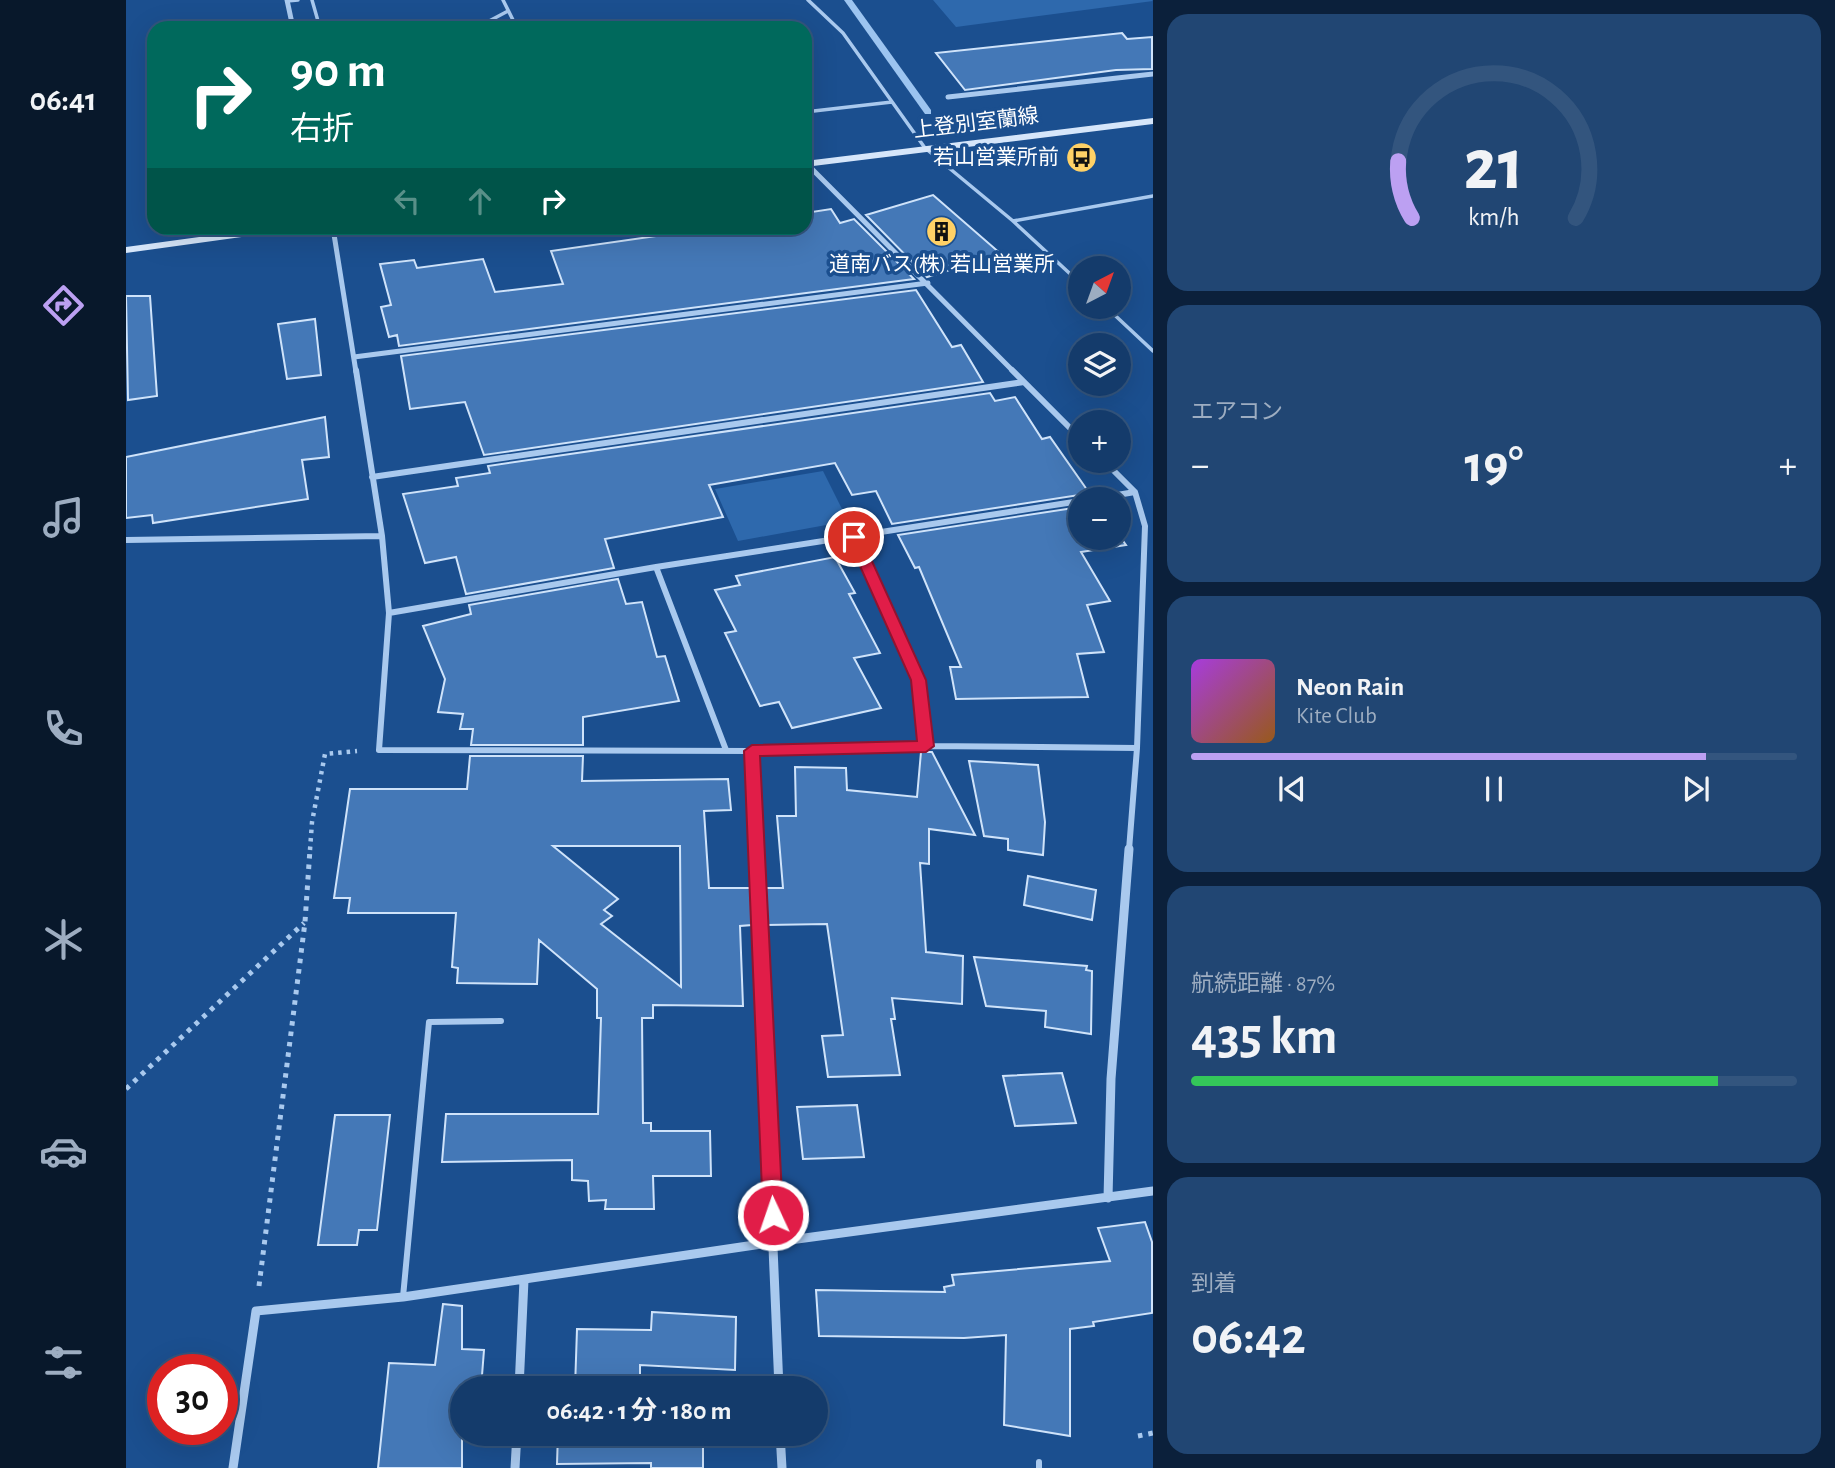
<!DOCTYPE html>
<html lang="ja">
<head>
<meta charset="utf-8">
<style>
  :root { --surface:#143b6b; --page:#214673; --text:#f1f3f6; --muted:#9dadc1; --line:#33557e; --accent:#bca0f2 }
  body { margin:0; font-family:"Alegreya Sans","Noto Sans JP",sans-serif; background:var(--page); color:var(--text); height:100vh; display:flex; flex-direction:column; font-size:26px; white-space:nowrap }
  * { box-sizing:border-box; margin:0 }
  p { font-size:23px; color:var(--muted) }
  .icon { flex:none; width:38px; height:38px; fill:none; stroke:currentColor; stroke-width:2; stroke-linecap:round; stroke-linejoin:round }
  .map { position:relative; flex:1; overflow:hidden }
  .drawer { display:flex; flex-direction:column; gap:14px; padding:14px; background:#0b203b; width:682px }
  .drawer>* { flex:none }
  .hud { position:absolute; left:21px; top:21px; width:665px; height:214px; border-radius:21px; box-shadow:0 7px 28px #0002,0 0 0 2px var(--line); background:#00695c; color:#fff; overflow:hidden }
  .needle { width:46px; rotate:41deg }
  .tools { position:absolute; left:942px; top:256px; display:grid; gap:14px }
  .tools a { display:grid; place-items:center; width:63px; height:63px; border-radius:50%; background:var(--surface); box-shadow:0 7px 28px #0002,0 0 0 2px var(--line); font-size:35px }
  .speed { position:absolute; left:21px; top:1354px; display:flex; gap:14px; font-size:35px; font-weight:700; text-align:center }
  .speed>* { display:grid; place-content:center; width:91px; height:91px; border-radius:50%; background:var(--surface); box-shadow:0 7px 28px #0002,0 0 0 2px var(--line); line-height:1 }
  .speed .limit { border:10px solid #d22; background:#fff; color:#111 }
  .pin { position:absolute; display:grid; place-items:center; width:60px; height:60px; color:#fff; margin:-30px; border:4px solid #fff; border-radius:50%; box-shadow:0 2px 7px #0007 }
  .me { position:absolute; width:77px; margin:-38px; rotate:357deg; stroke-linejoin:round; filter:drop-shadow(0 0 5px #0008) }
  .turn { display:flex; align-items:center; gap:24px; height:147px; padding:0 28px; font-size:32px }
  .turn .icon { width:91px; height:91px; stroke-width:2.5 }
  .turn b { display:block; font-size:49px; line-height:60px }
  .lanes { display:flex; align-items:center; height:66px; padding:0 28px; background:#0003; justify-content:center; gap:35px; direction:ltr }
  .lanes .off { opacity:.35 }
  .big { font-size:52px; font-weight:700; line-height:1.1 }
  .drawer .tile { flex:1; display:flex; flex-direction:column; justify-content:center; gap:10px; min-width:0; padding:0 24px; border-radius:21px; background:var(--page) }
  .drawer .dial { align-items:center; gap:0 }
  .dial svg { height:182px; overflow:visible; fill:none; stroke:var(--line); stroke-width:7; stroke-linecap:round; text-anchor:middle }
  .dial text { fill:var(--text); stroke:none }
  .song { display:flex; align-items:center; gap:21px }
  .cover { width:84px; height:84px; border-radius:10px; background:linear-gradient(135deg,hsl(280 70% 55%),hsl(30 70% 35%)) }
  .played { height:7px; border-radius:4px; background:linear-gradient(90deg,var(--accent) 85%,var(--line) 85%) }
  .keys { display:flex; justify-content:space-around; direction:ltr }
  .heat { display:flex; justify-content:space-between; align-items:center; font-size:38px; direction:ltr }
  .charge { height:10px; border-radius:5px; background:linear-gradient(90deg,#34c759 87%,var(--line) 0) }
  .trip { position:absolute; left:324px; top:1376px; width:378px; height:70px; border-radius:35px; background:var(--surface); box-shadow:0 7px 28px #0002,0 0 0 2px var(--line); font-weight:700; line-height:70px; text-align:center }
  main { display:flex; flex:1; min-height:0 }
  .tabs { display:flex; flex-direction:column; width:126px; justify-content:space-around; align-items:center; background:#08182b; color:var(--muted) }
  .tabs .icon { width:49px; height:49px }
  .tabs .selected { color:var(--accent) }
  .tabs b { font-size:32px; color:var(--text) }
  .map>svg:first-child { display:block }
  .green { fill:#2e69ad }
  .lines { fill:none; stroke-linecap:round; stroke-linejoin:round }
  .stream { fill:#9cc4f0; fill-rule:evenodd }
  .building { fill:#4478b7; stroke:#cfe3fa; stroke-width:2; fill-rule:evenodd }
  .path-far1 { stroke:#a9c9ee; stroke-width:4.5; stroke-dasharray:3.5 5; stroke-linecap:butt }
  .path { stroke:#a9c9ee; stroke-width:5; stroke-dasharray:4.5 6; stroke-linecap:butt }
  .service-far1 { stroke:#a9c9ee; stroke-width:3.5 }
  .service { stroke:#a9c9ee; stroke-width:6 }
  .minor-far2 { stroke:#a9c9ee; stroke-width:5 }
  .minor-far1 { stroke:#a9c9ee; stroke-width:6 }
  .minor { stroke:#a9c9ee; stroke-width:9 }
  .secondary { fill:#d6e6fa; fill-rule:evenodd }
  .route { fill:#e11d48; stroke:#92132f; stroke-width:2 }
  .labels { text-anchor:middle; dominant-baseline:central; stroke-width:7; stroke-linejoin:round; paint-order:stroke }
  .far-street-label { font-size:21px; fill:#fff; stroke:#1b4f8f }
  .far-poi-label { font-size:21px; fill:#fff; stroke:#1b4f8f; text-anchor:end }
</style>
</head>
<body>
<main>
<nav class="tabs">
<b>06:41</b>
<svg class="icon selected" aria-label="directions" viewBox="0 0 24 24"><path d="M12 3l9 9-9 9-9-9zM9 14v-3h6M13 9l2 2-2 2"/></svg>
<svg class="icon" aria-label="music" viewBox="0 0 24 24"><path d="M9 18V5l10-2v13"/><circle cx="6" cy="18" r="3"/><circle cx="16" cy="16" r="3"/></svg>
<svg class="icon" aria-label="phone" viewBox="0 0 24 24"><path d="M5 4h4l2 5-3 2q2 4 5 5l2-3 5 2v4C11 20 4 13 5 4z"/></svg>
<svg class="icon" aria-label="climate" viewBox="0 0 24 24"><path d="M12 3v18M4 7l16 10M4 17L20 7"/></svg>
<svg class="icon" aria-label="car" viewBox="0 0 24 24"><path d="M5 17H2v-5l4-1 3-4h7l3 4 3 1v5h-3M9 17h6M6 11h13"/><circle cx="7" cy="17" r="2"/><circle cx="17" cy="17" r="2"/></svg>
<svg class="icon" aria-label="filters" viewBox="0 0 24 24"><path d="M4 7h16M4 17h16"/><circle cx="9" cy="7" r="2"/><circle cx="15" cy="17" r="2"/></svg>
</nav>
<div class="map">
<svg width="1027" height="1468" viewBox="0 0 1027 1468">
  <rect width="100%" height="100%" fill="#1b4f8f"/>
  <path class="green" d="M807,0H1026L1027,1L830,27Z
    M697,471L722,521L612,541L589,489Z"/>
  <g class="lines">
    <path class="stream" d="M718,0H726L805,110V114H799Z"/>
  </g>
  <path class="building" d="M996,33L1001,39L1026,37V69L990,70L839,90L810,53Z
    M807,195L875,254L801,277L740,215Z
    M705,209L714,223L728,219L788,279L273,346L271,335L263,337L255,307L265,305L254,264L288,260L291,268L357,259L369,292L437,284L425,251L586,228H679V213Z
    M790,290L826,347L835,345L857,382L358,455L339,402L284,409L275,356Z
    M0,296H24L31,396L2,400Z
    M189,319L195,375L161,379L152,324Z
    M864,393L869,401L889,397L916,439L924,437L964,494L961,499L953,495L766,524L750,491L726,495L709,463L583,485L597,517L479,539L488,568L340,594L330,557L299,563L277,494L332,486L330,478L364,473L362,466Z
    M199,417L203,457L176,460L182,499L27,523L26,515L0,518V457Z
    M954,507V537H992V534L1000,545L955,552L984,601L961,605L978,652L951,654L962,697L830,699L824,667H835L793,567L789,568L772,535Z
    M709,557L729,593L723,594L754,653L728,658L755,708L666,728L653,702L634,706L599,633L610,631L589,590L614,585L610,576Z
    M492,579L500,604L516,602L531,657L539,656L553,701L457,717V745H345L347,729H334L337,714L312,712L319,679L297,626L345,614L343,605Z
    M795,752H806L849,835L803,829V864L794,863L800,952L837,956L836,1004L766,998L769,1019H765L774,1075L702,1077L696,1036L717,1035L701,924L640,925L639,888H657L651,816H670L669,767L720,768L721,790L791,797Z
    M344,756H457L456,781L602,779L605,810L578,811L583,888H625L626,925L614,926L617,1006L527,1005V1018H516L517,1123H525V1131H584L585,1176H527L528,1209H479L480,1200L463,1201L462,1181L446,1180V1160L316,1162L320,1114H472L475,1018H471V989L413,940L411,984L331,983L332,968L326,967L330,913H222L224,898H208L224,789H341ZM427,846H554L555,987L475,924L486,916L478,910L492,899Z
    M843,761L912,765L919,822L917,855L882,850V839L858,836Z
    M902,876L970,890L966,920L898,905Z
    M848,957L961,966L960,970L966,971L965,1034L919,1027L920,1011L860,1006Z
    M936,1073L950,1123L889,1126L877,1076Z
    M731,1105L738,1157L677,1159L671,1107Z
    M209,1115H264L251,1230H233L231,1245H192Z
    M1019,1222L1026,1242V1313L967,1322L968,1326L944,1329V1436L878,1425L880,1335L838,1338L693,1336L690,1290L819,1292L818,1287L828,1285L826,1275L984,1261L972,1228Z
    M317,1304L336,1306V1349L358,1350L355,1388H336V1468H252L263,1363L309,1365Z
    M526,1312L610,1317L609,1370L514,1365V1388H449L451,1329L525,1330Z
    M432,1433H577V1468H525V1463L431,1464Z"/>
  <g class="lines">
    <path class="path-far1" d="M184,850L186,822L199,754L231,751"/>
    <path class="path" d="M0,1089L178,923
      M133,1286L179,922L184,849
      M1012,1436L1027,1433"/>
    <path class="service-far1" d="M186,0L194,28
      M377,0L391,28
      M682,0L717,33L799,148L887,221L1027,196
      M161,1L172,0
      M350,28L382,11
      M679,112L766,102
      M887,221L954,283
      M979,306L1027,351"/>
    <path class="service" d="M277,1297L303,1022L375,1021
      M913,1462V1468"/>
    <path class="minor-far2" d="M161,0L167,28
      M822,97L1027,74
      M680,163L888,372
      M207,228L230,372
      M228,357L802,283"/>
    <path class="minor-far1" d="M230,370L256,536L263,613L253,750L626,751L800,746L1011,748
      M886,370L954,438
      M977,460L1009,492L1019,526L1011,748L1003,850
      M246,477L898,382
      M967,499L1009,492
      M728,537L793,680L800,746
      M0,540L256,536
      M530,567L600,750
      M263,613L530,567L954,501
      M626,751L630,850"/>
    <path class="minor" d="M630,849L653,1388
      M982,1198L985,1079L1003,849
      M393,1388L398,1280
      M654,1433L656,1468
      M107,1468L130,1311L277,1297L649,1242L1027,1191
      M389,1468L391,1433"/>
    <path class="secondary" d="M1027,118V124L679,167V161Z
      M139,228H163L158,231L0,253V247Z"/>
  </g>
  <path class="route" d="M728,532L735,537L800,680L808,746L800,752L634,756L657,1215L654,1221L647,1224L640,1221L637,1215L618,751L626,745L791,741L785,680L721,537Z"/>
  <defs>
    <symbol id="bus-disc" viewBox="-11 -11 22 22"><circle r="9.5" fill="#ffd166" stroke="#1b4f8f"/><path d="M-5-6H5V4H4V6H2V4H-2V6H-4V4H-5ZM-3.5-4V0h7V-4ZM-3.5 1.2v1.5H-2V1.2ZM2 1.2v1.5H3.5V1.2Z" fill="#111"/></symbol>
    <symbol id="building-disc" viewBox="-11 -11 22 22"><circle r="9.5" fill="#ffd166" stroke="#1b4f8f"/><path d="M-4-6H4V6H1V3H-1V6H-4ZM-2.5-4.3h1.7v1.8h-1.7ZM.8-4.3h1.7v1.8H.8ZM-2.5-1h1.7V.8h-1.7ZM.8-1h1.7V.8H.8Z" fill="#111"/></symbol>
  </defs>
  <g fill-rule="evenodd">
    <use href="#bus-disc" x="938" y="140" width="35" height="35"/>
    <use href="#building-disc" x="798" y="214" width="35" height="35"/>
  </g>
  <g class="labels">
    <g class="far-street-label">
      <text transform="translate(850 123) rotate(-7)">上登別室蘭線</text>
    </g>
    <g class="far-poi-label">
      <text x="933" y="157">若山営業所前</text>
      <text x="816" y="264" text-anchor="middle">道南バス(株) 若山営業所</text>
    </g>
  </g>
</svg>
<div class="tools">
<a><svg class="needle" viewBox="-14 -14 28 28"><path d="M0-13l5 13h-10z" fill="#e53935"/><path d="M0 13l5-13h-10z" fill="#9dadc1"/></svg></a>
<a><svg class="icon" aria-label="layers" viewBox="0 0 24 24"><path d="M12 4l9 5-9 5-9-5zM3 14l9 5 9-5"/></svg></a>
<a>+</a>
<a>−</a>
</div>
<div class="speed"><div class="limit">30</div></div>
<div class="pin" style="left:728px;top:537px;background:#d93025"><svg class="icon" aria-label="arrive" viewBox="0 0 24 24"><path d="M6 21V4h12l-3 4 3 4H6"/></svg></div>
<svg class="me" style="left:647px;top:1215px" viewBox="-20 -20 40 40"><circle r="17" fill="#e11d48" stroke="#fff" stroke-width="3"/><path d="M0-11L8 9 0 5-8 9z" fill="#fff"/></svg>
<div class="trip">06:42 · 1 分 · 180 m</div>
<div class="hud">
<div class="turn"><svg class="icon" aria-label="right" viewBox="0 0 24 24"><path d="M7 20v-9h11M14 6l5 5-5 5"/></svg><div><b>90 m</b>右折</div></div>
<div class="lanes"><svg class="icon off" aria-label="left" viewBox="0 0 24 24"><path d="M17 20v-9H6M10 6l-5 5 5 5"/></svg><svg class="icon off" aria-label="ahead" viewBox="0 0 24 24"><path d="M12 20V5M6 11l6-6 6 6"/></svg><svg class="icon" aria-label="right" viewBox="0 0 24 24"><path d="M7 20v-9h11M14 6l5 5-5 5"/></svg></div>
</div>
</div>
<section class="drawer">
<div class="tile dial"><svg viewBox="0 0 100 80">
<path d="M14 69A42 42 0 1 1 86 69"/>
<path d="M14 69A42 42 0 0 1 8 44" stroke="#bca0f2"/>
<text x="50" y="56" font-size="32" font-weight="700">21</text>
<text x="50" y="72" font-size="11">km/h</text>
</svg></div>
<div class="tile"><p>エアコン</p>
<div class="heat"><a>−</a><b class="big">19°</b><a>+</a></div>
</div>
<div class="tile">
<div class="song"><i class="cover"></i><div><b>Neon Rain</b><p>Kite Club</p></div></div>
<div class="played"></div>
<div class="keys"><svg class="icon" aria-label="previous" viewBox="0 0 24 24"><path d="M18 5L8 12l10 7zM5 5v14"/></svg><svg class="icon" aria-label="pause" viewBox="0 0 24 24"><path d="M8 5v14M16 5v14"/></svg><svg class="icon" aria-label="next" viewBox="0 0 24 24"><path d="M6 5l10 7-10 7zM19 5v14"/></svg></div>
</div>
<div class="tile"><p>航続距離 · 87%</p><b class="big">435 km</b><div class="charge"></div></div>
<div class="tile"><p>到着</p><b class="big">06:42</b></div>
</section>
</main>
</body>
</html>
